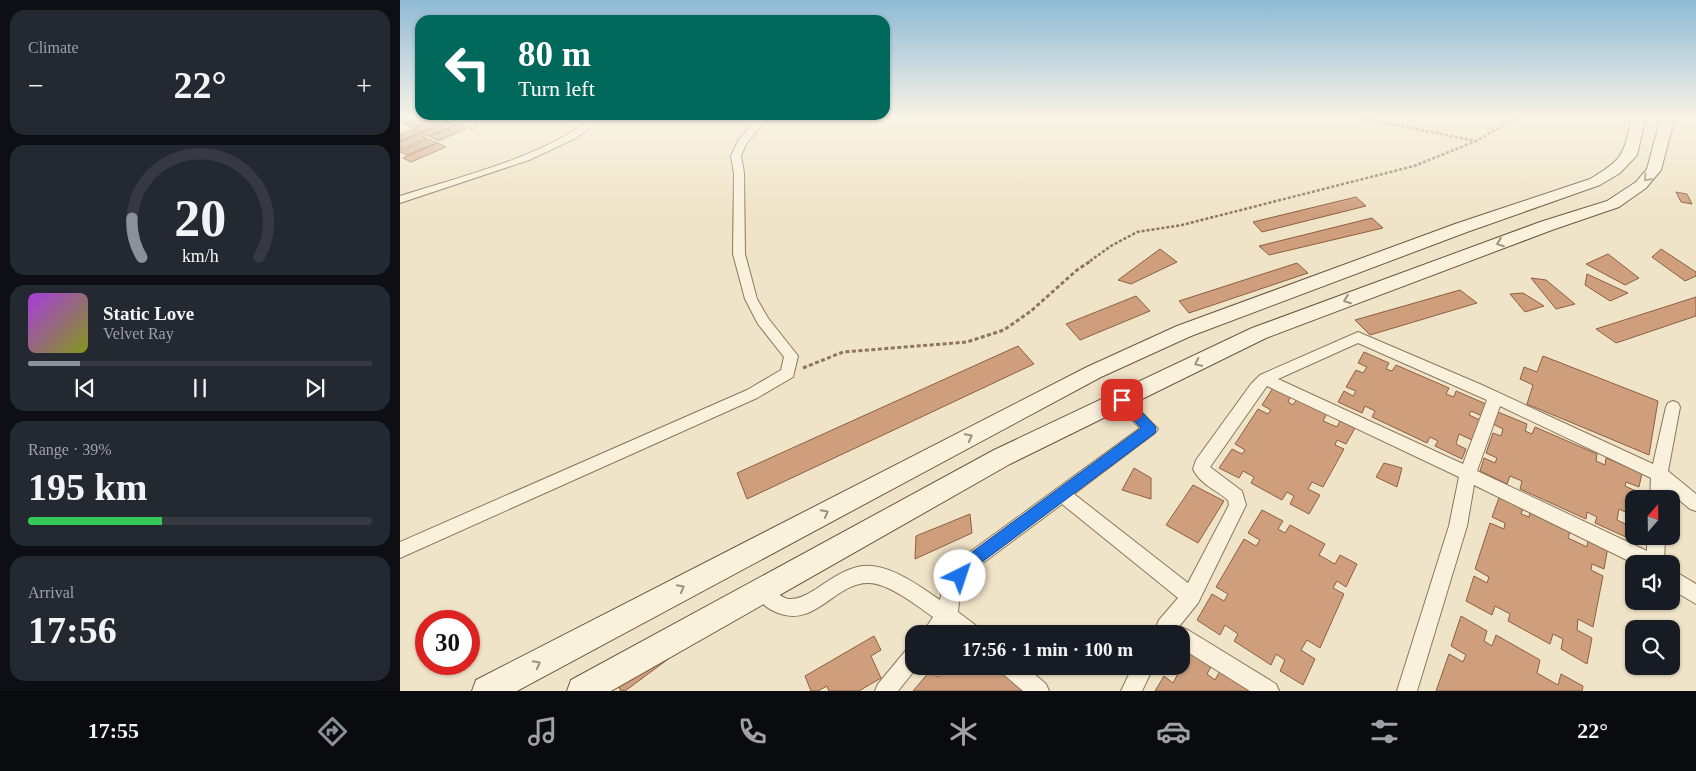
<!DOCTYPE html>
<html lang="en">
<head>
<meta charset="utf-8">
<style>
  :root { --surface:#171b24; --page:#242831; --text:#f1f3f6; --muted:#9ea1a6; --line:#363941; --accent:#8c9099 }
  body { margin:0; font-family:"Times New Roman",serif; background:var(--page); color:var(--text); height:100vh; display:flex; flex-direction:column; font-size:19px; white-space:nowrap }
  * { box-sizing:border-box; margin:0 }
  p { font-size:16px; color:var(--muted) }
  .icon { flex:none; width:28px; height:28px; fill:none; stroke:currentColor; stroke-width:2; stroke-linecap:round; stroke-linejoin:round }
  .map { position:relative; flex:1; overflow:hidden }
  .side { display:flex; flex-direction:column; gap:10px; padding:10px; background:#0d0f14; width:400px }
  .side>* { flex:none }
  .banner { position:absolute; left:15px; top:15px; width:475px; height:105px; border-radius:15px; box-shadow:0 1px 4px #0004; background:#00695c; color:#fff; overflow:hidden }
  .needle { width:32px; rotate:20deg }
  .tools { position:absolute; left:1225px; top:490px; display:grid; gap:10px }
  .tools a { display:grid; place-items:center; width:55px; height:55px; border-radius:10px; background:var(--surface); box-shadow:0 1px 4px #0004; font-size:25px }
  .speed { position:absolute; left:15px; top:610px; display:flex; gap:10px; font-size:25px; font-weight:700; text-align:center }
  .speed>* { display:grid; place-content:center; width:65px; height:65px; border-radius:50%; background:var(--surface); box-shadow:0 1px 4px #0004; line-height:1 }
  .speed .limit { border:8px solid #d22; background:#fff; color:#111 }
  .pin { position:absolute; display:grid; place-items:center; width:42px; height:42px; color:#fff; margin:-21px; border-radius:10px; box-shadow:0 2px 8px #0006 }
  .me { position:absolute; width:55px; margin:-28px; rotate:41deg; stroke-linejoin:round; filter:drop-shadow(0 0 4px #0008) }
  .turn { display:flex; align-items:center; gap:18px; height:105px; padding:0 20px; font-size:22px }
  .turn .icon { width:65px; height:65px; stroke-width:2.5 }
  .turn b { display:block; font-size:35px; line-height:42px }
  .big { font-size:38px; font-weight:800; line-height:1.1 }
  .side .card { flex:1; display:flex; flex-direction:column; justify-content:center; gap:8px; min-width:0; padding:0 18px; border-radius:15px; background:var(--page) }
  .side .dial { align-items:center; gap:0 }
  .dial svg { height:130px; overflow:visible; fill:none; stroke:var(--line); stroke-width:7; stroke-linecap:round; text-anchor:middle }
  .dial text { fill:var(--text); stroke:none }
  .song { display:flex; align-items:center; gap:15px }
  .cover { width:60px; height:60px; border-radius:8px; background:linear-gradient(135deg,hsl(280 70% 55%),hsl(70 70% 35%)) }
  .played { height:5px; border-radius:2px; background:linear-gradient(90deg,var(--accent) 15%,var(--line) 15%) }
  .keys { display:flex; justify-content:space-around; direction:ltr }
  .heat { display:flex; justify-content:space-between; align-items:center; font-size:28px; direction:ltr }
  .charge { height:8px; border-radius:4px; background:linear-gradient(90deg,#34c759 39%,var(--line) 0) }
  .trip { position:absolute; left:505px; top:625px; width:285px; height:50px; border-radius:15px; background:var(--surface); box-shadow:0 1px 4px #0004; font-weight:800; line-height:50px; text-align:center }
  .dock { display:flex; height:80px; justify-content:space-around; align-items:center; background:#090b0e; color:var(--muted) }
  .dock .icon { width:35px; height:35px }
  .dock .active { color:var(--accent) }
  .dock b { font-size:22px; color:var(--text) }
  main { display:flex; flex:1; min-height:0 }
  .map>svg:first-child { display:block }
  .building { fill:#cf9f7d; stroke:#8d5f41 }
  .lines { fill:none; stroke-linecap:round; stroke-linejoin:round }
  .street-casing { stroke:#8d765c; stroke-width:2 }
  .secondary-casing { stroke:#6f573f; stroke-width:2 }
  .path-far1 { stroke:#8d765c; stroke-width:2.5; stroke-dasharray:3 2; stroke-linecap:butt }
  .path { stroke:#8d765c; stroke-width:3; stroke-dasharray:4 2.5; stroke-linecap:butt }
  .street { fill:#faf1dc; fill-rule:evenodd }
  .secondary { fill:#faf1dc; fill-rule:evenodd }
  .oneway { stroke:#9c907e }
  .route { fill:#1a73e8; stroke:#114b97 }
</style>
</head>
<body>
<main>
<section class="side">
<div class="card"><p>Climate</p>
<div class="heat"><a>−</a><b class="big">22°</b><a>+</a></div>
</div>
<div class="card dial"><svg viewBox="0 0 100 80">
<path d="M14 69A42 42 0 1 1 86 69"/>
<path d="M14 69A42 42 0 0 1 8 45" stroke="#8c9099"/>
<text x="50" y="56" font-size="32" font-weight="700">20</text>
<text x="50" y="72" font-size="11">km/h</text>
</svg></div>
<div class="card">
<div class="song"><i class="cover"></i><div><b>Static Love</b><p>Velvet Ray</p></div></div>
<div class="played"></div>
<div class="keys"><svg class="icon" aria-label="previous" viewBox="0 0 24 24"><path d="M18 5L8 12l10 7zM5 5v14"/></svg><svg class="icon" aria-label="pause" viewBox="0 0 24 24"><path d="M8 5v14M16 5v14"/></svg><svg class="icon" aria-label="next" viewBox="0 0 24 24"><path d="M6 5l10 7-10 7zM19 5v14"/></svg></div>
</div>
<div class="card"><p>Range · 39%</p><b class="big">195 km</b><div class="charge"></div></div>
<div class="card"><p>Arrival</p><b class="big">17:56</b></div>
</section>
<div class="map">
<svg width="1296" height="691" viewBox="0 0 1296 691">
  <rect width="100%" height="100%" fill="#f0e4c8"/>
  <path class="building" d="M4,117H22L5,124L0,121V118Z
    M25,117H40L12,128L5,124Z
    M39,118L48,121L20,133L12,129Z
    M49,122L56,125L28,136L21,133Z
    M57,125L66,129L38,141L29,136Z
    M10,130L18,134L0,141V134Z
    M18,134L27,138L0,150V142Z
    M28,139L37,143L7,155L0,152Z
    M38,143L46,147L11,162L3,158Z
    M1276,192L1287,194L1292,204L1281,202Z
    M956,197L966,206L862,232L853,222Z
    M972,218L983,228L869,255L859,246Z
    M760,249L777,262L731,284L718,280Z
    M1261,249L1296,272V276L1285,281L1252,257Z
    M1208,254L1239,278L1225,285L1186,264Z
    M897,263L908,273L789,313L779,301Z
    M1187,274L1228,293L1210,301L1185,285Z
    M1131,278L1146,280L1175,304L1156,309Z
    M1060,290L1077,303L970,335L955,320Z
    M1123,293L1144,306L1125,312L1110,294Z
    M736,296L750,311L680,340L666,324Z
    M1296,297V316L1216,343L1196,329Z
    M618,346L634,364L347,499L337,473Z
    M964,352L989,363L986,369L992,371L996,365L1049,388L1046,394L1054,397L1056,391L1086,404L1082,416L1071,411L1069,415L1080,420L1072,440L1059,434L1056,444L1066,449L1062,459L1035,446L1038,441L1030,437L1027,443L972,417L975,411L965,406L962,413L938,402L944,391L953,396L956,391L946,387L956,370L963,373L967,367L958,363Z
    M1143,356L1258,401L1249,455L1127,404L1133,385L1120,379L1124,367L1137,372Z
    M873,388L891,396L888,402L893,405L897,399L927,413L923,421L937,427L940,421L955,428L946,444L937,440L935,445L944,449L923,487L912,482L908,489L920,495L909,514L890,504L894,496L887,492L882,500L851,483L854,477L843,471L839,478L819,468L832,449L842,454L845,450L835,444L858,409L868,414L871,410L862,405Z
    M1098,412L1127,424L1125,431L1132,434L1135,427L1197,454L1196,461L1205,465L1206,458L1242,473L1239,487L1226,482L1225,486L1238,492L1237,499H1234V516L1219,509L1217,520L1230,526L1228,538L1195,523L1197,517L1187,512L1186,519L1120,489L1122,481L1110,476L1107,484L1080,471L1084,458L1095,463L1097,458L1086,453L1093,433L1101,436L1103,429L1093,424Z
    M984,463L1002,468L997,487L976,477Z
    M734,468L751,478V499L722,490Z
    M793,485L824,501L798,543L766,525Z
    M1100,495L1124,506L1121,514L1129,517L1131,509L1171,528L1168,538L1187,547L1188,538L1208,547L1204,569L1192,564L1191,570L1203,576L1193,627L1178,619L1177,630L1192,638L1187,664L1161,649L1163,639L1153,634L1150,644L1108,621L1110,614L1095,606L1092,615L1066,601L1074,576L1087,583L1089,577L1075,569L1090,523L1104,529L1105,523L1092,517Z
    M862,510L883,521L878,529L885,533L890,525L925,544L919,555L935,564L940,555L957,564L946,587L937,581L933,588L944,594L920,648L907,640L901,650L915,659L903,685L880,671L885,660L876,654L871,665L834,641L838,634L825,625L820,635L797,620L812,594L824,601L828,594L816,587L844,539L856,546L860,540L848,533Z
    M570,514L572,533L515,559L516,536Z
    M1061,616L1087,631L1084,641L1092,646L1096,635L1140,660L1137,673L1158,685L1161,674L1183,686L1182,691H1036L1049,654L1063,662L1066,655L1051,646Z
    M474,636L481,650L471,656L481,678L459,691H429L427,686L418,691H411L405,676Z
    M781,641L813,663L807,674L815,680L822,667L857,691H755L764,676L773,683L780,670L774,666H781Z
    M266,648L271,657L225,691H221L217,684Z
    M546,666H574L573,668L580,673L586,666H595L627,691H513L530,671L538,677Z"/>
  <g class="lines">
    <defs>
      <path id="street" d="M46,117H59L77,125L72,128L69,127Z
        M164,117H204L176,138L129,160L0,203V196C59,177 135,159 185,123L166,119Z
        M358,117H368L346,144L341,156L344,173L345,254L357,299L368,318L398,356L393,377L357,398L0,558V542L347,390L381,370L384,357L358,324L345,299L333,254L334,173L331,156L338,141Z
        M958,332L1082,385L1253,464L1266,407L1268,403L1273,401L1278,403L1280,407L1268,471L1296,494V511L1290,509L1267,490L1266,499H1250L1251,478L1100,406L1077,471L1247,551V536H1265L1264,564H1235L1074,485L1067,526L1017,691H997L1049,526L1059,477L867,386L810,467L842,491L846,505L798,603L777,629L781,627L788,630L876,684L879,691H850L781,648V634H759L756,627L759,620L778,598L662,504L575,569L560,592L558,612L578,627L581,634H555L549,629L545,634H522L533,617C519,607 488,583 469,583C435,582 416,628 378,613C367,609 358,601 354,590L356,584L363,581C372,585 378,597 388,599C398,600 408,594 416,589C428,581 442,571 457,567C485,560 518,585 540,600L544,583L563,557L740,428L716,404L714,400L716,396L721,394L726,396L758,429L755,433L674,494L788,583L829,505L828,500C816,490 800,484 793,469L796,460L851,384L860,375ZM958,343L1087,400L1063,464L878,379Z
        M1271,569L1296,584V604L1271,589Z
        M514,646V666H518L498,691H475L478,684L507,649Z
        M599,666H625L646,684L649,691H623L602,673Z
        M733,666H754L742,691H721Z"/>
      <path id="secondary" d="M1232,117H1246L1237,155L1220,173L1200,185L1067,232L791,336L701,377L117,691H72L76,680L687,367L777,326L1055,224L1190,179C1225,158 1223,155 1232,117Z
        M1261,117H1275L1261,170L1246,188L1219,207L1152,230L866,338L610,464L211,691H167L171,680L594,450L852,328L1140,222L1207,201L1236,182L1247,169Z"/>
    </defs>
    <use href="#street" class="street-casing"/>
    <use href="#secondary" class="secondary-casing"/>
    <path class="path-far1" d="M957,117L1076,141L1118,117
      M690,261L711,246L737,232L782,225L1014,166L1076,141"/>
    <path class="path" d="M403,368L443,352L567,342L604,330L631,311L677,270L692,260"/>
    <use href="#street" class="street"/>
    <use href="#secondary" class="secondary"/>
  </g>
  <defs><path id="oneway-chevron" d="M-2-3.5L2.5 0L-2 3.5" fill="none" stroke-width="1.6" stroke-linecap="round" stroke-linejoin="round" transform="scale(1.25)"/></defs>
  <g class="oneway">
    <use href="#oneway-chevron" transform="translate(1247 178) rotate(132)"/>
    <use href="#oneway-chevron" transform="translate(1100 243) rotate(159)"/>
    <use href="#oneway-chevron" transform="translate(947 300) rotate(159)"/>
    <use href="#oneway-chevron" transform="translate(798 363) rotate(154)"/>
    <use href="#oneway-chevron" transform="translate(569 437) rotate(-28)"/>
    <use href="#oneway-chevron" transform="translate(425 513) rotate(-28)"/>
    <use href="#oneway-chevron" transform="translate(281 588) rotate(-28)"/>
    <use href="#oneway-chevron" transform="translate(137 664) rotate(-28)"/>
  </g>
  <linearGradient id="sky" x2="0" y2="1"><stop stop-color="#8fbad6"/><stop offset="0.55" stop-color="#f8f3e6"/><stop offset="1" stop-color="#f8f3e6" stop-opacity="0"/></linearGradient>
  <rect width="1296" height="214" fill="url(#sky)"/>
  <path class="route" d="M722,395L726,396L755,426L756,429L755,433L574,568L565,581L560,583L555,581L552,576L564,558L741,428L717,403L715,400L717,396Z"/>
</svg>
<div class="tools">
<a><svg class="needle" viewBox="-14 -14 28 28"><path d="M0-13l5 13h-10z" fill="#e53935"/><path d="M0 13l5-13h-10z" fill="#9ea1a6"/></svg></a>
<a><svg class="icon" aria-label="sound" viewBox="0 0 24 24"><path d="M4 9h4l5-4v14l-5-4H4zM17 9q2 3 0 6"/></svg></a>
<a><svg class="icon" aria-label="search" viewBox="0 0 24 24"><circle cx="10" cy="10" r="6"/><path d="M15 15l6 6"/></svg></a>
</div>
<div class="speed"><div class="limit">30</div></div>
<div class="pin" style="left:722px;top:400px;background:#d93025"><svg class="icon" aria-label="arrive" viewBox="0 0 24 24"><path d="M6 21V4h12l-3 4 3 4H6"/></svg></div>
<svg class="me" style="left:560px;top:576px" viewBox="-20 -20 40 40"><circle r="19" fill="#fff"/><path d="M0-13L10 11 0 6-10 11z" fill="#1a73e8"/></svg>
<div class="trip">17:56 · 1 min · 100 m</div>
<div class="banner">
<div class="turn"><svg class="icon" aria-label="left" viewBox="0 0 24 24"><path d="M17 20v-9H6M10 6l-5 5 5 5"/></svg><div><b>80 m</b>Turn left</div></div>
</div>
</div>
</main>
<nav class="dock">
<b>17:55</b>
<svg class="icon active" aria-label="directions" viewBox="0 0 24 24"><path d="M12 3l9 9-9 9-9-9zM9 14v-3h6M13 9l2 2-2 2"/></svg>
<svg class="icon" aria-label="music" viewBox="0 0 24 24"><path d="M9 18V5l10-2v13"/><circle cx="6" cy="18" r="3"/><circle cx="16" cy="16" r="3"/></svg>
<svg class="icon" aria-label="phone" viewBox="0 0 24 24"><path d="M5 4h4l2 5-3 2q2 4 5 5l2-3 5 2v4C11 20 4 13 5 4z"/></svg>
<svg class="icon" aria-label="climate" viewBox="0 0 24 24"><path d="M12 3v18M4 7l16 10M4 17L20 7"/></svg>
<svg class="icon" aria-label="car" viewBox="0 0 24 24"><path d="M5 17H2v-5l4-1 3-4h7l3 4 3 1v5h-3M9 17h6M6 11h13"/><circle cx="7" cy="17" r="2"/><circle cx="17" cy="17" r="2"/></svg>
<svg class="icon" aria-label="filters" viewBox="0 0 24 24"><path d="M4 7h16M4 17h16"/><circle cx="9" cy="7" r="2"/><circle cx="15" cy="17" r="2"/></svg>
<b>22°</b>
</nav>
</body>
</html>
